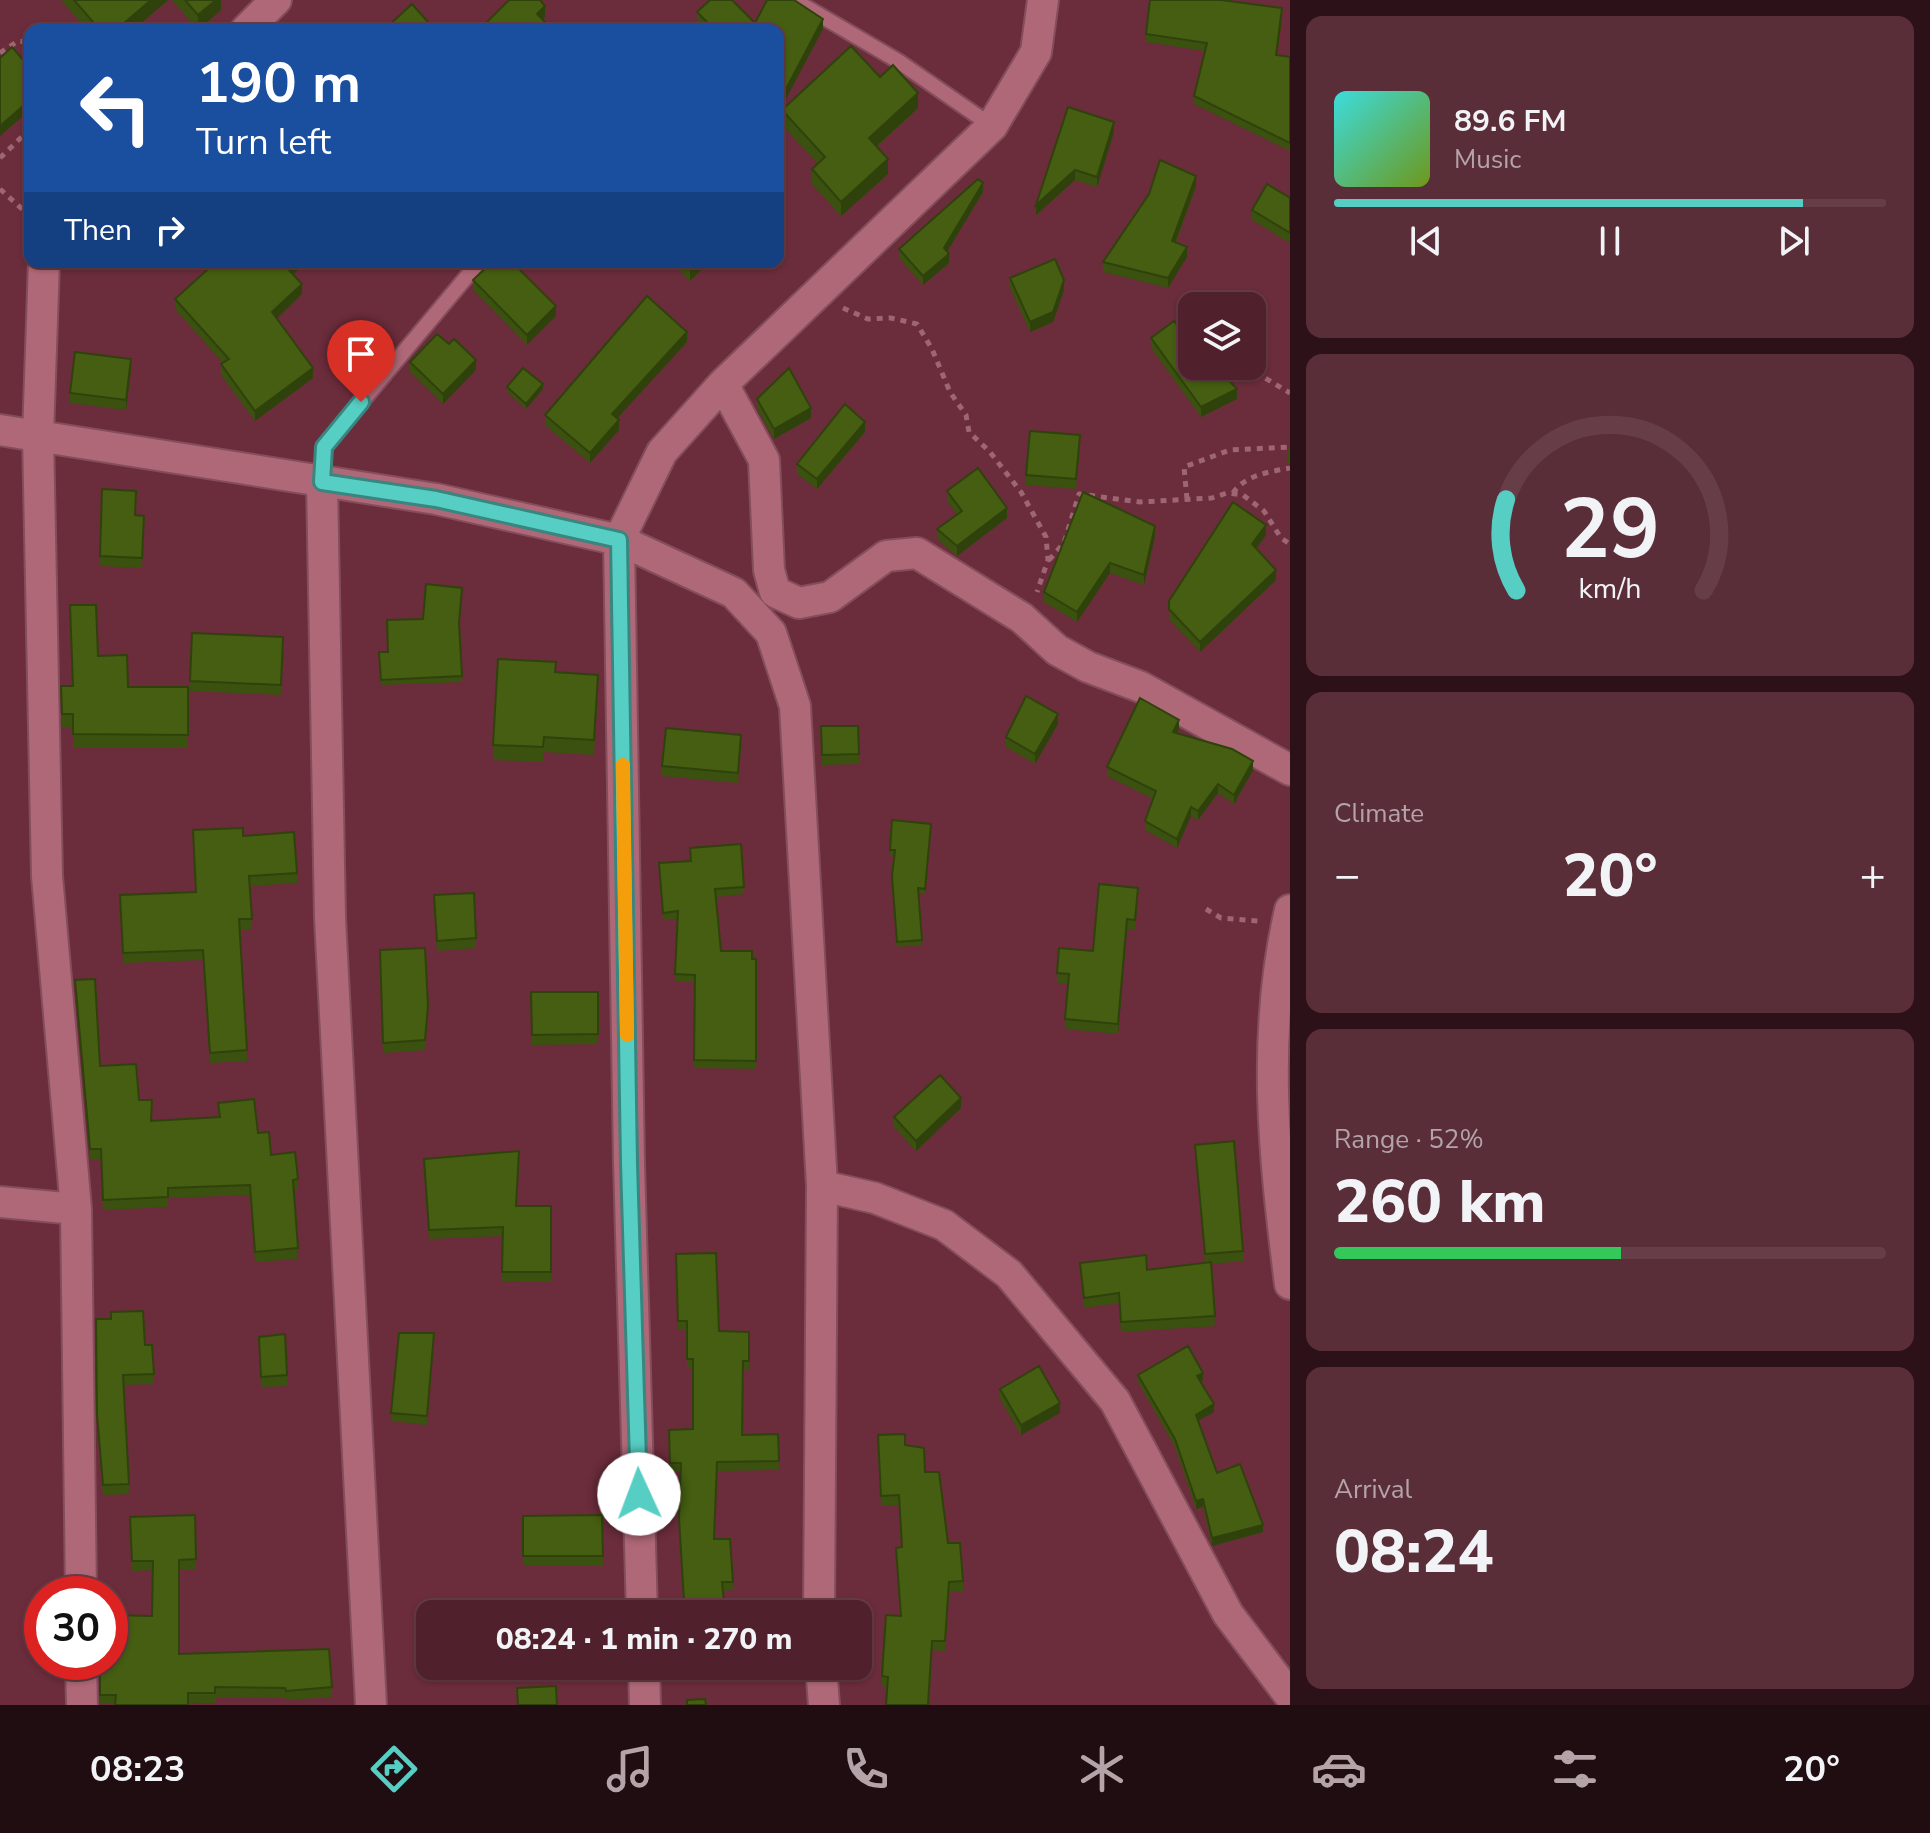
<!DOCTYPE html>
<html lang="en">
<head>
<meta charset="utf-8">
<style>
  :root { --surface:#50212c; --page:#5a2e38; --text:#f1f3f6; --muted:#b4a3a9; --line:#673e48; --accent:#56cec3 }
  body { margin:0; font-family:"Nunito Sans",sans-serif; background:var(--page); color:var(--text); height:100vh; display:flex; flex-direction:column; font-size:30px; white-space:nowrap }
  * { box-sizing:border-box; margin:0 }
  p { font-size:26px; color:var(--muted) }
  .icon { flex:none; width:44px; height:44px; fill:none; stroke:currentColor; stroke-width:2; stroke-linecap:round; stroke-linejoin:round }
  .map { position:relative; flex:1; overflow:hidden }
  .panel { display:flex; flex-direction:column; gap:16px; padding:16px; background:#2c1218; width:640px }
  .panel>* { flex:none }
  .guide { position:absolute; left:24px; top:24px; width:760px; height:244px; border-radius:16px; box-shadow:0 2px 6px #0004,0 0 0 2px var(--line); background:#1a4fa0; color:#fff; overflow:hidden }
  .fabs { position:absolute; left:1178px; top:292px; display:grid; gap:16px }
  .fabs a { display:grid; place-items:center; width:88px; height:88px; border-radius:16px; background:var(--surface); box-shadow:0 2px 6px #0004,0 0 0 2px var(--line); font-size:40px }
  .speed { position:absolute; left:24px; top:1576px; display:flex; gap:16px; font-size:40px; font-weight:700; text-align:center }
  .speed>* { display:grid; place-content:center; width:104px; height:104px; border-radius:50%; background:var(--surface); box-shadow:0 2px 6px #0004,0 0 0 2px var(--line); line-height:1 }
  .speed .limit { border:12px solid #d22; background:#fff; color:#111 }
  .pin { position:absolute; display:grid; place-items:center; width:68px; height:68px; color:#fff; margin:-82px -34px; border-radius:50% 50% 50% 0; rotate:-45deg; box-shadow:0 0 8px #0007 }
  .pin .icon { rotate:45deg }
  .me { position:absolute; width:88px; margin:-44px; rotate:358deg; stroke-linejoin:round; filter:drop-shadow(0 0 6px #0008) }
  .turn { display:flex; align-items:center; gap:28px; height:168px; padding:0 40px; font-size:36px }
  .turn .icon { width:104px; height:104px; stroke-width:2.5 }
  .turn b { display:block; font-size:56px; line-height:68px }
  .then { display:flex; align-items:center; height:76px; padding:0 40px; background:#0003; gap:16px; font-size:30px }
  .big { font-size:60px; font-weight:800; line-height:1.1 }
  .panel .tile { flex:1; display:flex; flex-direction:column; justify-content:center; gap:12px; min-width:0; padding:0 28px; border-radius:16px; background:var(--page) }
  .panel .dial { align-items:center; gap:0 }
  .dial svg { height:208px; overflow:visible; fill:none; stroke:var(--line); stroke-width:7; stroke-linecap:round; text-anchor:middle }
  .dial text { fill:var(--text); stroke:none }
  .song { display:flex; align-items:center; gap:24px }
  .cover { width:96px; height:96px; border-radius:12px; background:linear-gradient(135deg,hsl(180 70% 55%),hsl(80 70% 35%)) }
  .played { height:8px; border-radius:4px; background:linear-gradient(90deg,var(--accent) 85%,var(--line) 85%) }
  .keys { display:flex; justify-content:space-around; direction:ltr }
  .heat { display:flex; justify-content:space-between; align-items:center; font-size:44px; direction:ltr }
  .charge { height:12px; border-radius:6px; background:linear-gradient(90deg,#34c759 52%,var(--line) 0) }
  .trip { position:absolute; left:416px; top:1600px; width:456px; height:80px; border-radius:16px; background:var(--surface); box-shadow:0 2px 6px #0004,0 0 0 2px var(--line); font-weight:800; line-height:80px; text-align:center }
  .dock { display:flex; height:128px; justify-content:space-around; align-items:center; background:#200d12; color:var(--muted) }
  .dock .icon { width:56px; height:56px }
  .dock .active { color:var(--accent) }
  .dock b { font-size:36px; color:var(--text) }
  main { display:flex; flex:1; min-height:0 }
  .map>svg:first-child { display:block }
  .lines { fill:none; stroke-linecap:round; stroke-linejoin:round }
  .service-casing { stroke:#834d5c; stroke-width:18 }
  .minor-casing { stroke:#834d5c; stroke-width:34 }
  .path { stroke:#9d6672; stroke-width:5; stroke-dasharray:6 6; stroke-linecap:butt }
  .service { stroke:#af6877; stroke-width:14 }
  .minor { stroke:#af6877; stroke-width:30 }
  .wall { fill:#3b510f }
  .shaded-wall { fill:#30420c }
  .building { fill:#455e11; stroke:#30420c; stroke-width:2 }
  .route-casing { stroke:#38867f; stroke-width:20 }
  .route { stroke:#56cec3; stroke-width:14 }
  .slow { stroke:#f59e0b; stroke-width:14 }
</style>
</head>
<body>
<main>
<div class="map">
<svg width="1290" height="1705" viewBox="0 0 1290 1705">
  <rect width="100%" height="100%" fill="#6b2c3b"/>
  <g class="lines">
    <defs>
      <path id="service" d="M794,0L898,61L992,126
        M322,482L324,447L479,262"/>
      <path id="minor" d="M246,30L276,0
        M44,262L38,436L47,876L76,1209L81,1594
        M723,384L764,460L769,570L775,592L799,603L830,597L886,556L917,553L1022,618L1057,650L1088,667L1141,687L1290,770
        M0,430L436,499L619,540L734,593L771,633L795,706L822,1186L875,1198L944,1225L1009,1274L1115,1401L1228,1614L1290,1696
        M322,482L330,918L371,1705
        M1290,910C1261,1037 1274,1157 1290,1284
        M0,1202L76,1209
        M642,1614L629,1163L619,540L662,452L723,384L992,126L1036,52L1043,0
        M819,1614L822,1186
        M81,1662L82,1705
        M644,1666L645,1705
        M821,1666L824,1705"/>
    </defs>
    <use href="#service" class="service-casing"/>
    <use href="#minor" class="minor-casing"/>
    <path class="path" d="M0,53L18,41L30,42
      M0,158L30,129
      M0,189L30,216
      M843,308L868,319L891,318L917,324L932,349L950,392L966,415L969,432L990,452L1021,492L1046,537L1048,560L1037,592
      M1245,366L1290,393
      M1233,493C1245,475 1269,472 1290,468
      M1187,499L1184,467L1230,450L1290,447
      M1049,560L1064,543L1079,494L1140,502L1212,498L1227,493L1243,495L1264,511L1281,538L1290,544
      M1206,909L1221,918L1258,921"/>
    <use href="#service" class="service"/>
    <use href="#minor" class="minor"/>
  </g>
  <path class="wall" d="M61,0H168L133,30H87Z
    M172,0H221V10L198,30Z
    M697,12L755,23L823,29L705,30L697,22Z
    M1282,17L1277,55L1290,57V151L1194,104V96L1205,51L1146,42V34Z
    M880,77L918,108L877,147L888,174L841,216L812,184V169L818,164L782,125V110Z
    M1068,107L1114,132L1097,187L1075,180L1036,215Z
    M1196,186L1176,243L1187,257L1168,288L1103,272V262Z
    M983,192L947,251L949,263L923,285L899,258V249Z
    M1290,198V243L1252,220V210Z
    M672,262H709L690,281Z
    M293,274L302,294L276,318L313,378L255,421L221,375V364L223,363L175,309V299Z
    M1010,278L1064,290L1053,322L1030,332L1010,288Z
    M473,280L556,316L527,345L473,290Z
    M1151,338L1237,399L1201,417L1151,348Z
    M687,342L617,418L619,430L590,463L545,425V415Z
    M449,344L476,370L443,404L410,372V362Z
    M131,369L126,410L70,403V393Z
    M507,387L543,389L526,409L507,392Z
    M757,399L811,418L774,439L757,409Z
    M865,432L817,489L797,474V464Z
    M1080,445L1076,489L1026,485V475Z
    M1290,448V467L1287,460V450Z
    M102,489L136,515L144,516L142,568L100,566Z
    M947,491L1007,518L957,556L937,539V529L957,514L947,501Z
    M1266,535L1256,549L1276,580L1200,652L1169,619V601Z
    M1155,536L1144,585L1110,573L1077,622L1044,602V592Z
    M459,626L462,682L381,685L379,652H388Z
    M192,633L283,637L281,695L190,691Z
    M98,656L128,687H188V748H73V728L62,727L61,700Z
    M556,672L598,689L594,755L544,752L543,762L493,760V745Z
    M1058,724L1035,764L1006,747V737Z
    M821,726H858L859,764L822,765Z
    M1179,729L1177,733L1253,770L1234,804L1218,793L1198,820L1191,816L1177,848L1145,830V821L1153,799L1107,776V767Z
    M741,745L738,783L662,776V766Z
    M892,820L931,824L925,894L919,893L922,945L897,947L892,881L894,855H890Z
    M243,836L297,873V883L250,886L252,929H240L247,1061L210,1063L203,960L123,963L120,895L196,893Z
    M690,848L744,887V894L716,897L721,951L752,959H756V1069L694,1068L695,982H675L678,919L663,920L659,871L691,861Z
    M1138,898L1135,930L1127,929L1118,1034L1065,1029L1068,984L1057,983V973L1093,951Z
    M434,905L476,938V948L437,951Z
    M380,950L428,1017L425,1050L383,1053Z
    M75,980L100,1066L139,1100L152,1121L219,1117L218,1103L258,1133L271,1155L298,1179V1190H294L298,1259L255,1262L250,1195L168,1198V1207L103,1210L101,1159H90Z
    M531,992L598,1034V1044L532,1045Z
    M961,1108L916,1151L894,1127V1117Z
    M1195,1145L1243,1251V1261L1211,1264L1215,1326L1121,1332L1119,1303L1084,1308L1080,1263L1147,1270L1205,1263Z
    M424,1159L519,1161L516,1206H551V1282L502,1281V1236L429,1239Z
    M676,1254L719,1331L749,1332V1370H743L742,1435L778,1434L779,1470L717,1471L714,1539L733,1582V1590L723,1591L684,1601L681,1472H670L669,1430L693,1429V1368H687V1330H678Z
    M96,1319L145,1345H152L154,1384L123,1385L129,1494L103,1495L97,1424Z
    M259,1337L287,1375V1386L261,1387Z
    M434,1341L427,1425L391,1421V1413Z
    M1138,1375L1203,1380L1201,1382L1214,1412L1198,1421L1217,1473L1263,1532L1212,1546L1203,1507L1196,1509L1175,1447L1138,1382Z
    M1000,1389L1060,1413L1021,1435L1000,1399Z
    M878,1445H905L925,1472L948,1543L963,1581V1591L949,1592L945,1651L932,1650L929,1705H886L887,1687L882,1686V1676L900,1616L896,1548L902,1547L899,1505L881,1506Z
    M195,1515L196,1569L179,1570V1654L332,1687V1697L286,1700L285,1697H215V1703L100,1704V1662L152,1616L153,1570L132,1571L130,1517Z
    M602,1515L603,1566H523V1516Z"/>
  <path class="shaded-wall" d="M151,0H168L133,30H116Z
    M216,0H221V10L198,30V15Z
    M545,6V17L537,25V14Z
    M1282,8V17L1276,63V55Z
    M823,19V29L778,114V104Z
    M918,93V108L869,153V138Z
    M30,100V110L0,136V126Z
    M1114,122V132L1097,187V177Z
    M888,159V174L841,216V202Z
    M1075,170V180L1036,215V205Z
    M1196,176V186L1172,251V241Z
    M983,183V192L944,257V248Z
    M1187,247V257L1168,288V278Z
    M949,254V263L923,285V276Z
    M296,262H307L288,279V269Z
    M697,262H709L690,281V269Z
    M1064,280V290L1053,322L1030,332V322Z
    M302,284V294L272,323V312Z
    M556,306V316L527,345V335Z
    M687,332V342L612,424V414Z
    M131,359V369L126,410V400Z
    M476,360V370L443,404V394Z
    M313,368V378L255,421V411Z
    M543,384V389L526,409V404Z
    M1237,389V399L1201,417V407Z
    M811,408V418L774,439V429Z
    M619,420V430L590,463V453Z
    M865,422V432L817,489V479Z
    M1007,508V518L957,556V546Z
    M1266,525V535L1252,554V544Z
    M1155,526V536L1144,585V575Z
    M1110,563V573L1077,622V612Z
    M1276,570V580L1200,652V642Z
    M1058,714V724L1035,764V754Z
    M1179,720V729L1173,741V732Z
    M1253,761V770L1234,804V795Z
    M1218,784V793L1198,820V811Z
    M1191,807V816L1177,848V839Z
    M1127,919V929L1118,1034V1024Z
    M961,1098V1108L916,1151V1141Z
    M1203,1373V1380L1197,1384V1376Z
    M1060,1403V1413L1021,1435V1425Z
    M1214,1404V1412L1196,1422V1415Z
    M1203,1499V1507L1196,1509V1501Z
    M1263,1525V1532L1212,1546V1538Z"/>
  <path class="building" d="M74,0H151L116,30H100Z
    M185,0H216L198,15Z
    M509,0H540L545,6L537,14L553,30H479Z
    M710,0H732L755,23L767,0H794L823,19L778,104V30H707L711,26L697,12Z
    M1150,0H1221L1282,8L1276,55L1290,57V143L1194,96L1207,43L1146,34Z
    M412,4L435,30H384Z
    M851,46L880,77L893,65L918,93L869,138L888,159L841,202L812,169L825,157L782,110Z
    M12,47L30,68V100L0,126V58Z
    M1068,107L1114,122L1097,177L1075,170L1036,205Z
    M1160,160L1196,176L1172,241L1187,247L1168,278L1103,262L1149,194Z
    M978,179L983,183L944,248L949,254L923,276L899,249Z
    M1267,184L1290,198V233L1252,210Z
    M1055,259L1064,280L1053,312L1030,322L1010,278Z
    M216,262H296L288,269L302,284L272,312L313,368L255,411L221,364L229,359L175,299Z
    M492,262H512L556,306L527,335L473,280Z
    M683,262H697L690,269Z
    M647,296L687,332L612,414L619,420L590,453L545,415Z
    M1174,321L1192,341V366H1215L1237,389L1201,407L1151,338Z
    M437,334L449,344L454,339L476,360L443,394L410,362Z
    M75,352L131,359L126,400L70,393Z
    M523,368L543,384L526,404L507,387Z
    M789,368L811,408L774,429L757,399Z
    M845,404L865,422L817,479L797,464Z
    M1030,431L1080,435L1076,479L1026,475Z
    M978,468L1007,508L957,546L937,529L962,511L947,491Z
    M102,489L136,491L135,515L144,516L142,558L100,556Z
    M1083,492L1155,526L1144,575L1110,563L1077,612L1044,592Z
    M1233,502L1266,525L1252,544L1276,570L1200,642L1169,609V601Z
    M426,584L462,588L459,623L462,676L381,680L379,652H388L387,620L423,619Z
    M70,605H96L98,656L127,655L128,687H188V735L73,734V714H62L61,686H73Z
    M192,633L283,637L281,685L190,681Z
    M498,659L556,662L555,672L598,675L594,740L544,737L543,747L493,745Z
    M1026,696L1058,714L1035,754L1006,737Z
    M1140,698L1179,720L1173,732L1232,749L1253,761L1234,795L1218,784L1198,811L1191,807L1177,839L1145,821L1156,791L1107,767Z
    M821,726H858L859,754L822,755Z
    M666,728L741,735L738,773L662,766Z
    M892,820L931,824L925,889L918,888L922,940L897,942L892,876L895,850H890Z
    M243,828V836L294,832L297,873L249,876L252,919H239L247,1050L210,1053L203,950L123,953L120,895L196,892L193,830Z
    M741,844L744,887L715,889L721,951H752V959H756V1061L694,1060L695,975L675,974L678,911L663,913L659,863L691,861L690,848Z
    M1099,884L1138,888L1135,920L1127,919L1118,1024L1065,1019L1069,974L1057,973L1059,948L1093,951Z
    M474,893L476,938L437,941L434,895Z
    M425,948L428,1006L425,1040L383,1043L380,950Z
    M95,979L100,1066L136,1064L139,1100H152L151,1121L220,1117L218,1103L254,1099L258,1133L269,1132L271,1155L295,1152L298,1179L293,1180L298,1248L255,1252L250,1185L168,1188V1197L103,1200L101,1149H90L75,980Z
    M531,992H598V1034L532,1035Z
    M940,1075L961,1098L916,1141L894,1117Z
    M1234,1141L1243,1251L1205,1254L1195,1145Z
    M519,1151L516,1206H551V1272H502L503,1227L429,1230L424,1159Z
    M716,1253L719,1331L749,1332V1361H743L742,1435L778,1434L779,1461L717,1462L714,1539H730L733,1582H722L725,1614H674V1601H684L679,1518L681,1463H670L669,1430L693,1429V1359H687V1321H678L676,1254Z
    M1146,1255L1147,1270L1211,1262L1215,1316L1121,1322L1119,1293L1084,1298L1080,1263Z
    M143,1311L145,1345H152L154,1374L123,1375L129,1484L103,1485L97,1414L96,1319H111V1312Z
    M399,1333H434L427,1416L391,1413Z
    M285,1334L287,1375L261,1377L259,1337Z
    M1188,1346L1203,1373L1197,1376L1214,1404L1196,1415L1217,1473L1240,1464L1263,1525L1212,1538L1203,1499L1196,1501L1175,1439L1138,1375Z
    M1039,1366L1060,1403L1021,1425L1000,1389Z
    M905,1434V1445L924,1448L925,1472H939L948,1543H960L963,1581L949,1582L945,1641H932L928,1705H886L888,1677L882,1676L886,1615L901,1616L896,1548L902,1547L899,1495L881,1496L878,1435Z
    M195,1515L196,1559L179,1560V1654L329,1649L332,1687L286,1691L285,1688L215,1687V1693H188V1705H115L116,1695H100V1662H110V1615L152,1616L153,1561H132L130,1517Z
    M602,1515L603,1556H523V1516Z
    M556,1686L557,1705H518L517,1688Z
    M705,1699L706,1705H687V1700Z"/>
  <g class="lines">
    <defs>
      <path id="route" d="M361,402L324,447L322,482L436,499L619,540L629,1163L639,1494"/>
    </defs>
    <use href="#route" class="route-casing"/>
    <use href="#route" class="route"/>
    <path class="slow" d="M623,765L627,1035"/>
  </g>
</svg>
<div class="fabs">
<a><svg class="icon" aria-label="layers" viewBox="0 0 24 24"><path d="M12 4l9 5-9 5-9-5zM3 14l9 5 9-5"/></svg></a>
</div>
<div class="speed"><div class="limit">30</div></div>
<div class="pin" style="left:361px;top:402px;background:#d93025"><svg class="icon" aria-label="arrive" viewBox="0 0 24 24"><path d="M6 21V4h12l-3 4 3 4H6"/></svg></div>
<svg class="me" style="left:639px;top:1494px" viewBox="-20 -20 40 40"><circle r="19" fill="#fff"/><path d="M0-13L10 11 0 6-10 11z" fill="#56cec3"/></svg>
<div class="trip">08:24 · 1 min · 270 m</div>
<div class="guide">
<div class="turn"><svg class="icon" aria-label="left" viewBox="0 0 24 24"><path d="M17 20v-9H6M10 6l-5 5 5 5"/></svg><div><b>190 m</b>Turn left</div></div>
<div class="then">Then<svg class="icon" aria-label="right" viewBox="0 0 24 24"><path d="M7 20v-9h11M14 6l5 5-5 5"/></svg></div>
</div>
</div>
<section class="panel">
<div class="tile">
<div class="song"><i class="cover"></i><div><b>89.6 FM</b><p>Music</p></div></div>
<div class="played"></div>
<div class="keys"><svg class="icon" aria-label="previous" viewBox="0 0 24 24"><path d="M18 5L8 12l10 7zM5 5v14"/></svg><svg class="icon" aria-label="pause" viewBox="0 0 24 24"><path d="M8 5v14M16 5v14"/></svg><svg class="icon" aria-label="next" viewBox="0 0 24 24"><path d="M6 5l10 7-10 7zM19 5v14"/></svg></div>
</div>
<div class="tile dial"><svg viewBox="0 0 100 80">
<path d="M14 69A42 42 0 1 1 86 69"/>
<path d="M14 69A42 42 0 0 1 10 34" stroke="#56cec3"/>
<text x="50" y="56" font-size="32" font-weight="700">29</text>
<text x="50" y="72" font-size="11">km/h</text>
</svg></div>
<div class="tile"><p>Climate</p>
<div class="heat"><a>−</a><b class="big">20°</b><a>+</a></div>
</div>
<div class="tile"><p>Range · 52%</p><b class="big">260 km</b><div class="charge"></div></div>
<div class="tile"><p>Arrival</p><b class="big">08:24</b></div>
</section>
</main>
<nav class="dock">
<b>08:23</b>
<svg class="icon active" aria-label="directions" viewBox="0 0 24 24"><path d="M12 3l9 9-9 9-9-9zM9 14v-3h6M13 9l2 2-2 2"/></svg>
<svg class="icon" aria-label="music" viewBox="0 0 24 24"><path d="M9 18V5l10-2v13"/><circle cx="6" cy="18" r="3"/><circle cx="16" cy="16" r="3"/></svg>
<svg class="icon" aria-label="phone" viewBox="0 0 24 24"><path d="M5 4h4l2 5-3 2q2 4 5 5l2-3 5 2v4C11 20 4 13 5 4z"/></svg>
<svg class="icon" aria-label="climate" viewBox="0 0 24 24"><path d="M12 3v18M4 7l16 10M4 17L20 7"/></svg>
<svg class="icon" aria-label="car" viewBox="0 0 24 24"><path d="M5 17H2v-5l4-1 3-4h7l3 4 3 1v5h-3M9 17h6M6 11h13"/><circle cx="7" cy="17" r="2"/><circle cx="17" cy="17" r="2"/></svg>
<svg class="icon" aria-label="filters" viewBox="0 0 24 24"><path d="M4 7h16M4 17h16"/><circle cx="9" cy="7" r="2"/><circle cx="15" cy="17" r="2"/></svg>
<b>20°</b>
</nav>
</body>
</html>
